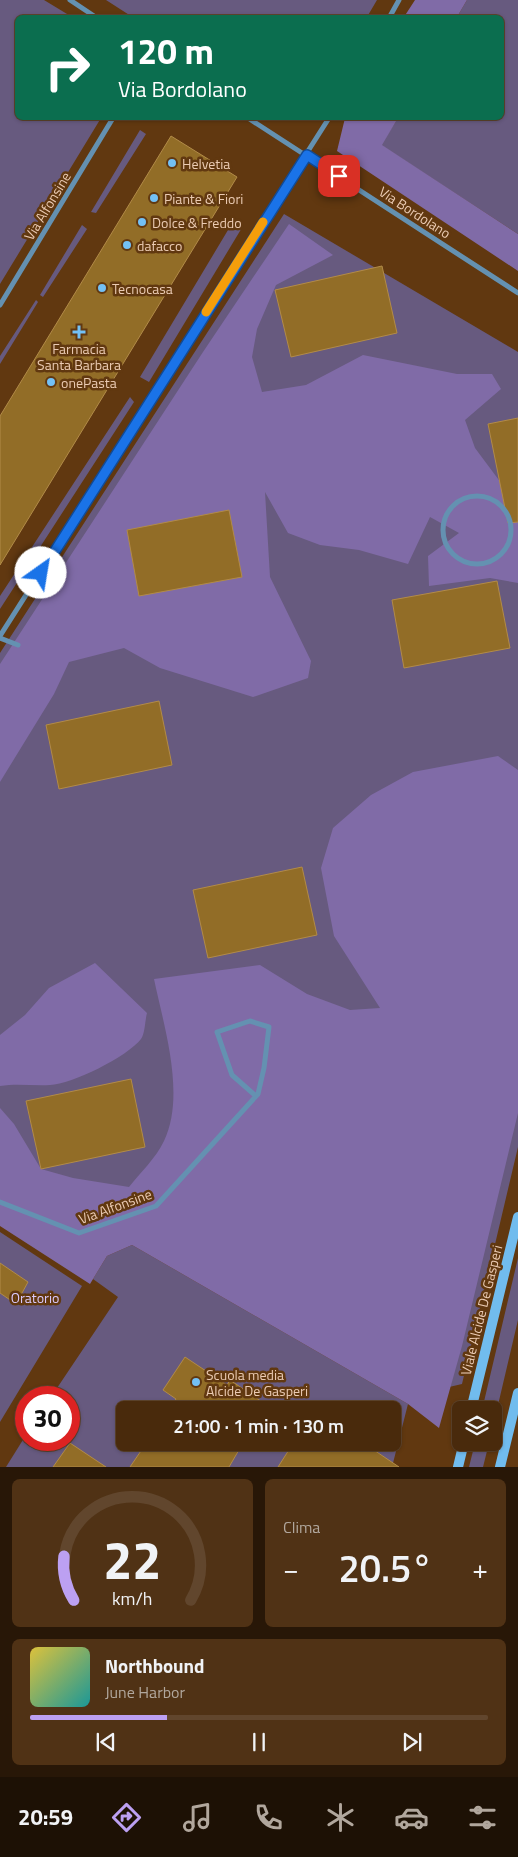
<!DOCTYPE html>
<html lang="it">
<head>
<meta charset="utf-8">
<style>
  :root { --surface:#492a0c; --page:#503215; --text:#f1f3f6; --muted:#b1a79d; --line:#61462d; --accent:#bca0f2 }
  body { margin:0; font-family:"Titillium Web",sans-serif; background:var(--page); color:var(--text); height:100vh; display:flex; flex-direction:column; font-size:19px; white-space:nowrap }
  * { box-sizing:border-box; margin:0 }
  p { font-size:16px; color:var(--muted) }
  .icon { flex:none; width:28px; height:28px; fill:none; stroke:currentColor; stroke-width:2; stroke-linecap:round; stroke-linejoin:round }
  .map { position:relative; height:1467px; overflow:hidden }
  .side { display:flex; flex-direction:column; gap:12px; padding:12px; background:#281707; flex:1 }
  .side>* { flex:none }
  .banner { position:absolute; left:15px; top:15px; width:489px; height:105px; border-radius:8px; box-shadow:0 1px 4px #0004,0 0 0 1px var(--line); background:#0b6e4f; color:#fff; overflow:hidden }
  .controls { position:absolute; left:452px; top:1401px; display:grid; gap:10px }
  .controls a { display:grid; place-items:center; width:50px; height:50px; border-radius:8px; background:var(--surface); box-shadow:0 1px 4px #0004,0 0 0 1px var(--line); font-size:25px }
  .speed { position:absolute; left:15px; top:1386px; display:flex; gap:10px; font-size:25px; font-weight:700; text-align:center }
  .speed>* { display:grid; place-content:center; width:65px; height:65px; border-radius:50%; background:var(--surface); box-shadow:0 1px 4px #0004,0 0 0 1px var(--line); line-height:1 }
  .speed .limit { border:8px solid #d22; background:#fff; color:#111 }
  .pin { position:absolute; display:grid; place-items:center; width:42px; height:42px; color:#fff; margin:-21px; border-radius:10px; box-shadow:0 2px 8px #0006 }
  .me { position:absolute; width:55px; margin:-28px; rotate:32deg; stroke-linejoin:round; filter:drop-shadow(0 0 4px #0008) }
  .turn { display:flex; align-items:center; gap:18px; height:105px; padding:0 20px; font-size:22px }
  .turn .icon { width:65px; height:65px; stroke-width:2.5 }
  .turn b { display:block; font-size:35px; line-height:42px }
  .big { font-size:38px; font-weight:600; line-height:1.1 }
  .side .tile { flex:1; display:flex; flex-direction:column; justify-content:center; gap:8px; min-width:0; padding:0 18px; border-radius:8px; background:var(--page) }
  .side .dial { align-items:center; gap:0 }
  .dial svg { height:130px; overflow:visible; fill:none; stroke:var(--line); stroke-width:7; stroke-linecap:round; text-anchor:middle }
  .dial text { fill:var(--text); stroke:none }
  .song { display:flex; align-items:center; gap:15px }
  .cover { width:60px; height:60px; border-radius:8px; background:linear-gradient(135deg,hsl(50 70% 55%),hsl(180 70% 35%)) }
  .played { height:5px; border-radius:2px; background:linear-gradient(90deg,var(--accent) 30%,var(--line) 30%) }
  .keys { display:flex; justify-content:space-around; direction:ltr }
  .heat { display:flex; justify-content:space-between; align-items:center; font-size:28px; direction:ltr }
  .side .tiles { flex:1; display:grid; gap:12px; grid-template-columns:1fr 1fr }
  .tile:last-child { grid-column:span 2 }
  .trip { position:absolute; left:116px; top:1401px; width:285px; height:50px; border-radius:8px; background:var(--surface); box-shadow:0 1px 4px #0004,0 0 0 1px var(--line); font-weight:600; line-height:50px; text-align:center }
  .menu { display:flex; height:80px; justify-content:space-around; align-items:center; background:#1d1105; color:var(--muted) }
  .menu .icon { width:35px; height:35px }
  .menu .on { color:var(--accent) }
  .menu b { font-size:22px; color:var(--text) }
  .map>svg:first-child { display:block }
  .green { fill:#675a7f; fill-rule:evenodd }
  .forest { fill:#806ba7 }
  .building { fill:#926d27; stroke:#b28b48 }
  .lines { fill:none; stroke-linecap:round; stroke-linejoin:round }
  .street { stroke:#6491b1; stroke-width:5 }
  .secondary { stroke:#71bcee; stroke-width:10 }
  .route-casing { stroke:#114b97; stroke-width:12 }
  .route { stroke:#1a73e8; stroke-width:9 }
  .slow { stroke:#f59e0b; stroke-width:9 }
  .poi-dot { fill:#73c1f5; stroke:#613810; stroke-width:2 }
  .labels { text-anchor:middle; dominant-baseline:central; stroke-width:5; stroke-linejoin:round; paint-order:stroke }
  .poi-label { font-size:14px; fill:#ebcbb3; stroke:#613810; text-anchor:start }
  .street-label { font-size:14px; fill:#ebcbb3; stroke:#613810 }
  .park-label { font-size:14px; fill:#dccbff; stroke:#613810 }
</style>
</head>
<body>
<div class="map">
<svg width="518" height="1467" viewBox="0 0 518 1467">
  <rect width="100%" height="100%" fill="#613810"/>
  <path class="green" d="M0,0H44L72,17L18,18V118H101L0,284Z
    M106,0H377L367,17L134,18Z
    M467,0H518V234L381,145L398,118H501V18L457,17Z
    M140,130L146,134L96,213L91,212Z
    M284,214L518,352V1147L462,1384L419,1394L152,1236L0,1178V653Z
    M234,220L243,226L149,382L140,377Z
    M82,225L87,229L43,297L40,295Z
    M36,300L38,302L0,364V356Z
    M130,397L134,402L0,609V596Z
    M0,1232L82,1286L0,1422Z
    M132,1245L408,1404L392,1467H6L26,1435V1440H69V1398L51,1397L118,1297L93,1279L107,1256ZM125,1410H392V1442H125Z
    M518,1258V1320L494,1422V1410H482Z
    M475,1443H489L483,1467H469Z"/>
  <path class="forest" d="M415,0H467L457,17H404Z
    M345,118H398L382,145L518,234V271L337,151Z
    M289,224L333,255L276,285L257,329L252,357L262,392L306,385L363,355L457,374H492L501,389L465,420L475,448L510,495L518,497V583L490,578L429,586L428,556L459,533L430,517L408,564L359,550L320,545L288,533L265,492L270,577L311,661L308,678L253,697L160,668L124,648L69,662L54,694L0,782V664L203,352Z
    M498,756L518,770V1113L462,1346L439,1428L408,1404L132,1245L107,1256L90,1284L0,1226V1108L14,1124L41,1169L73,1178L129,1187C140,1173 156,1158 164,1141C186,1095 164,1027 154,979L260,965L307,994L350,1010L380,1008L334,936L321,868L333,828L371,795L413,772Z
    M95,963L147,1013C145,1020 145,1034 141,1039C127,1057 72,1084 50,1085C33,1086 17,1083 0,1086V1035L25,1015L49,988Z"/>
  <path class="building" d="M171,136L237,177L0,565V416Z
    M382,266L397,333L291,357L275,290Z
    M518,418V522L508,523L488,424Z
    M229,510L242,577L139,596L127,530Z
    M497,581L510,648L404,668L392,600Z
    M159,701L172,765L59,789L46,725Z
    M302,867L317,935L208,958L193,890Z
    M131,1079L145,1147L41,1169L26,1101Z
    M0,1263L28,1282L16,1304L0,1293Z
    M185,1357L227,1385L230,1380L274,1410H168L176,1399L163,1390Z
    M147,1442H242L243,1443L229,1467H130Z
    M294,1442H362L399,1467H278Z
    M70,1443L106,1467H53Z"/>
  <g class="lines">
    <path class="street" d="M70,0L97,18
      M389,18L399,0
      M248,118L518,293
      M0,305L113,118
      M443 530a34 34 0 1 1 68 0a34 34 0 1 1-68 0Z
      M0,636L329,118
      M0,638L18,645
      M0,1202L79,1233L156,1206L258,1094L264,1068L269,1027L250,1021L217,1032L232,1075L256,1096"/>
    <path class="secondary" d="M471,1410L518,1217
      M458,1467L464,1442
      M500,1467L518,1393"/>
  </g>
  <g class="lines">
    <defs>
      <path id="route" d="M41,573L307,155L339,176"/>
    </defs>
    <use href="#route" class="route-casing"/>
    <use href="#route" class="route"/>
    <path class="slow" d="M206,312L263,222"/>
  </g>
  <g class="poi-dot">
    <circle cx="172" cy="163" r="5"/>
    <circle cx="154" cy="198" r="5"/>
    <circle cx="142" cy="222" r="5"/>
    <circle cx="127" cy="245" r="5"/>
    <circle cx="102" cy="288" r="5"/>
    <path d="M76.5 324.5h5v5h5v5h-5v5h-5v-5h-5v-5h5z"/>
    <circle cx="51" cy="382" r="5"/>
    <circle cx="196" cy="1382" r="5"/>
  </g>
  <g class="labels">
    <g class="poi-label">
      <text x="182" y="163">Helvetia</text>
      <text x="164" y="198">Piante &amp; Fiori</text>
      <text x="152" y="222">Dolce &amp; Freddo</text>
      <text x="137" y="245">dafacco</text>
      <text x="112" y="288">Tecnocasa</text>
      <text x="79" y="348" text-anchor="middle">Farmacia<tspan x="79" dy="16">Santa Barbara</tspan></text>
      <text x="61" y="382">onePasta</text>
      <text x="206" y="1374">Scuola media<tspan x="206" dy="16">Alcide De Gasperi</tspan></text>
    </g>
    <g class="street-label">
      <text transform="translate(47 206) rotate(-59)">Via Alfonsine</text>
      <text transform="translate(415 212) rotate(33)">Via Bordolano</text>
      <text transform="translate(115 1206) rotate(-20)">Via Alfonsine</text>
      <text transform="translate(481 1310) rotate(-76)">Viale Alcide De Gasperi</text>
    </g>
    <g class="park-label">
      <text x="35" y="1297">Oratorio</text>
    </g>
  </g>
</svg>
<div class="controls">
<a><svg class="icon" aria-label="layers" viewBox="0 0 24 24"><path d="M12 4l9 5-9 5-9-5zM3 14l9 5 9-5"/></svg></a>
</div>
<div class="speed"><div class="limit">30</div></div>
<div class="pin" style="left:339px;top:176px;background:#d93025"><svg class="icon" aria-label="arrive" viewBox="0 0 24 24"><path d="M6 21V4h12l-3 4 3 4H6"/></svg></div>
<svg class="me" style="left:41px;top:573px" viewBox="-20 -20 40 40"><circle r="19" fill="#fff"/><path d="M0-13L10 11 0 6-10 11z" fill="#1a73e8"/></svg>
<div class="trip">21:00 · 1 min · 130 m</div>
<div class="banner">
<div class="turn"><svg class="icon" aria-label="right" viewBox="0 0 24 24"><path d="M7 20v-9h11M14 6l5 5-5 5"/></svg><div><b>120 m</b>Via Bordolano</div></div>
</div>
</div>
<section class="side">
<div class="tiles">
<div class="tile dial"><svg viewBox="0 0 100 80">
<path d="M14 69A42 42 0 1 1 86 69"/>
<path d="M14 69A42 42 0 0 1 8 42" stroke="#bca0f2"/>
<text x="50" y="56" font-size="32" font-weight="700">22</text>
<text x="50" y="72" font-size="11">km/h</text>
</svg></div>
<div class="tile"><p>Clima</p>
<div class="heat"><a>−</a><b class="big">20.5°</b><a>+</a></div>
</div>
<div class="tile">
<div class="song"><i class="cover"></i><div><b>Northbound</b><p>June Harbor</p></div></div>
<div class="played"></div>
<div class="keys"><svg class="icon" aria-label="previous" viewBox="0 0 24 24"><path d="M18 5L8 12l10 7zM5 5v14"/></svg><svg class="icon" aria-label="pause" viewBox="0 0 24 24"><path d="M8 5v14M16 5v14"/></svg><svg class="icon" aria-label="next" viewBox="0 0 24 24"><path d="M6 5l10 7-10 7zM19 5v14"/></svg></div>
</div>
</div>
</section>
<nav class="menu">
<b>20:59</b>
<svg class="icon on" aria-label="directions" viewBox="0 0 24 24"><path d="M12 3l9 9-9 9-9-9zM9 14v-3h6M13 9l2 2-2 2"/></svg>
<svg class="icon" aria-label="music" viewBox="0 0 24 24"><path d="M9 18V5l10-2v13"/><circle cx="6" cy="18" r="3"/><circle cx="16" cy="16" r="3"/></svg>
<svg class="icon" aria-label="phone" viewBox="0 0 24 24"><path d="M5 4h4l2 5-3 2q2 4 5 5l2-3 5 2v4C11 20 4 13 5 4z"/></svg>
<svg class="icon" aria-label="climate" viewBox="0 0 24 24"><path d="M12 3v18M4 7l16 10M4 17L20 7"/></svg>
<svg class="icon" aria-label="car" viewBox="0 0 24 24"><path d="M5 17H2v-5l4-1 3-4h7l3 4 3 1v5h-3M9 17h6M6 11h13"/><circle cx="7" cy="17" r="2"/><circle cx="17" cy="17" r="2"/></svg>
<svg class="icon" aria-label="filters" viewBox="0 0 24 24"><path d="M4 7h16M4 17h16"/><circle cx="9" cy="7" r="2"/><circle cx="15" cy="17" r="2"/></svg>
</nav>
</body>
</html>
